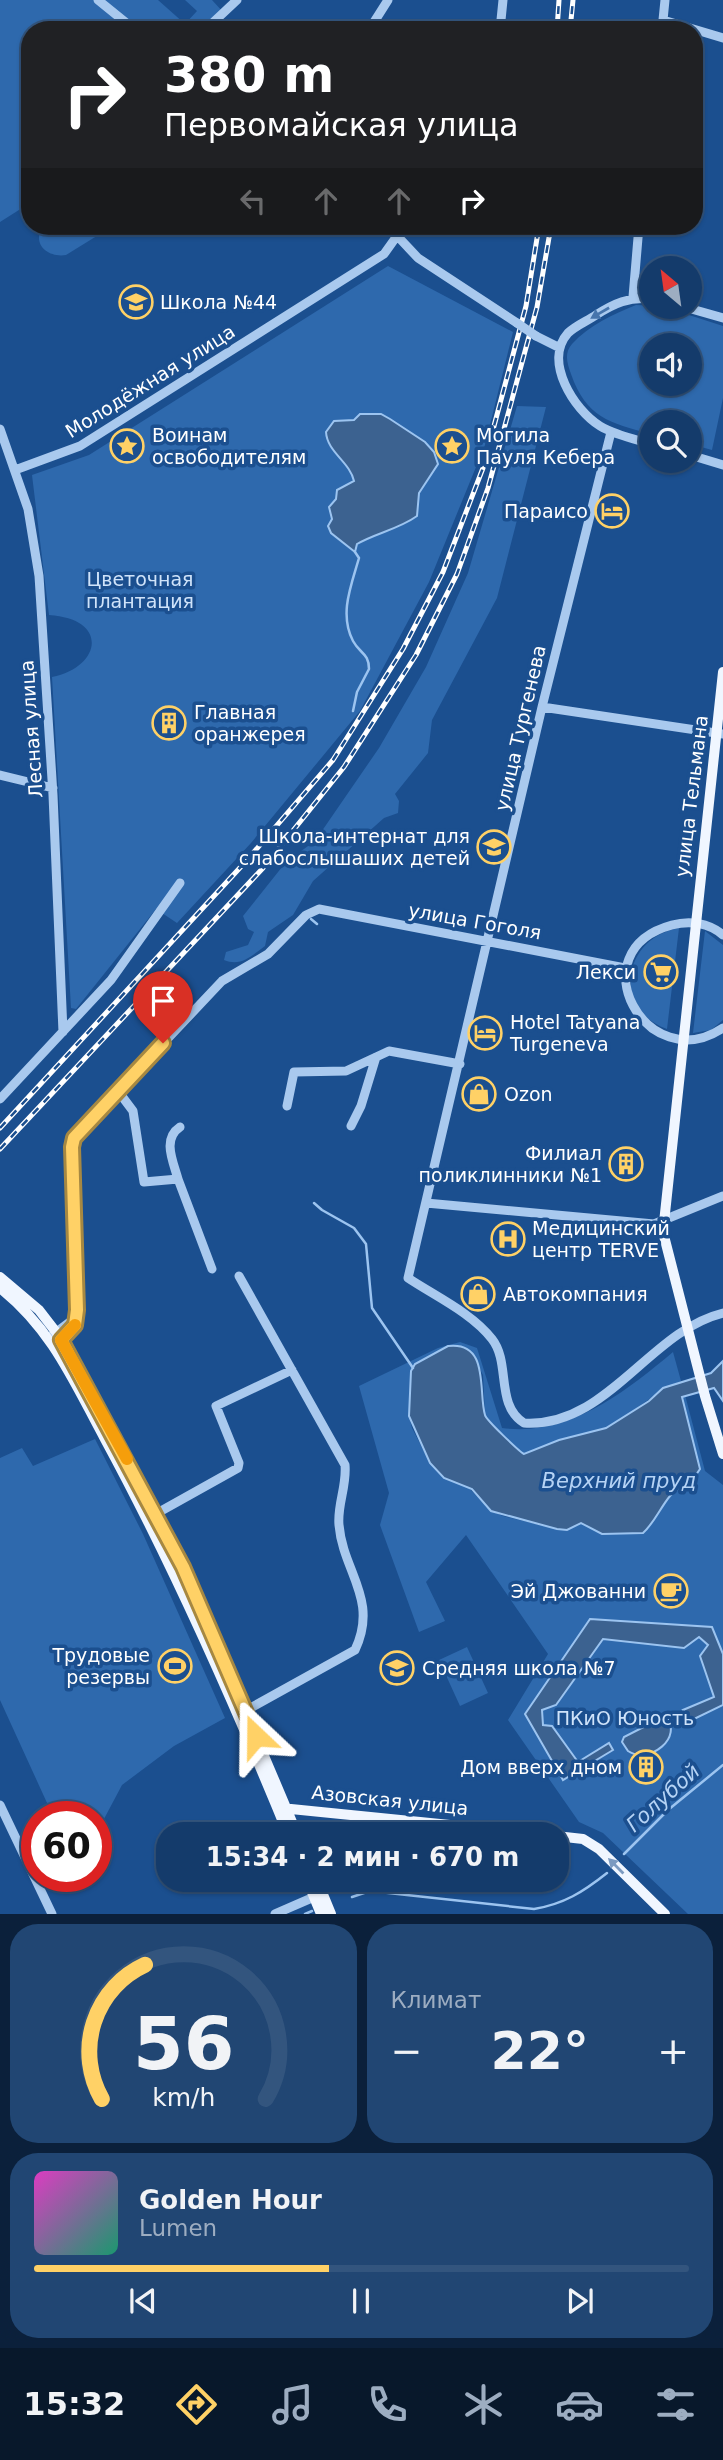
<!DOCTYPE html>
<html lang="ru">
<head>
<meta charset="utf-8">
<style>
  :root { --surface:#143b6b; --page:#214673; --text:#f1f3f6; --muted:#9dadc1; --line:#33557e; --accent:#ffd166 }
  body { margin:0; font-family:"DejaVu Sans",sans-serif; background:var(--page); color:var(--text); height:100vh; display:flex; flex-direction:column; font-size:26px; white-space:nowrap }
  * { box-sizing:border-box; margin:0 }
  p { font-size:23px; color:var(--muted) }
  .icon { flex:none; width:38px; height:38px; fill:none; stroke:currentColor; stroke-width:2; stroke-linecap:round; stroke-linejoin:round }
  .map { position:relative; height:1914px; overflow:hidden }
  .side { display:flex; flex-direction:column; gap:10px; padding:10px; background:#0b203b; flex:1 }
  .side>* { flex:none }
  .guide { position:absolute; left:21px; top:21px; width:682px; height:214px; border-radius:28px; box-shadow:0 2px 5px #0004,0 0 0 2px var(--line); background:#202124; color:#fff; overflow:hidden }
  .needle { width:46px; rotate:331deg }
  .buttons { position:absolute; left:639px; top:256px; display:grid; gap:14px }
  .buttons a { display:grid; place-items:center; width:63px; height:63px; border-radius:50%; background:var(--surface); box-shadow:0 2px 5px #0004,0 0 0 2px var(--line); font-size:35px }
  .speed { position:absolute; left:21px; top:1801px; display:flex; gap:14px; font-size:35px; font-weight:700; text-align:center }
  .speed>* { display:grid; place-content:center; width:91px; height:91px; border-radius:50%; background:var(--surface); box-shadow:0 2px 5px #0004,0 0 0 2px var(--line); line-height:1 }
  .speed .limit { border:10px solid #d22; background:#fff; color:#111 }
  .pin { position:absolute; display:grid; place-items:center; width:60px; height:60px; color:#fff; margin:-72px -30px; border-radius:50% 50% 50% 0; rotate:-45deg; box-shadow:0 0 7px #0007 }
  .pin .icon { rotate:45deg }
  .me { position:absolute; width:77px; margin:-38px; rotate:337deg; stroke-linejoin:round; filter:drop-shadow(0 0 5px #0008) }
  .turn { display:flex; align-items:center; gap:24px; height:147px; padding:0 28px; font-size:32px }
  .turn .icon { width:91px; height:91px; stroke-width:2.5 }
  .turn b { display:block; font-size:49px; line-height:60px }
  .lanes { display:flex; align-items:center; height:66px; padding:0 28px; background:#0003; justify-content:center; gap:35px; direction:ltr }
  .lanes .off { opacity:.35 }
  .big { font-size:52px; font-weight:700; line-height:1.1 }
  .side .tile { flex:1; display:flex; flex-direction:column; justify-content:center; gap:10px; min-width:0; padding:0 24px; border-radius:28px; background:var(--page) }
  .side .dial { align-items:center; gap:0 }
  .dial svg { height:182px; overflow:visible; fill:none; stroke:var(--line); stroke-width:7; stroke-linecap:round; text-anchor:middle }
  .dial text { fill:var(--text); stroke:none }
  .song { display:flex; align-items:center; gap:21px }
  .cover { width:84px; height:84px; border-radius:10px; background:linear-gradient(135deg,hsl(310 70% 55%),hsl(160 70% 35%)) }
  .played { height:7px; border-radius:4px; background:linear-gradient(90deg,var(--accent) 45%,var(--line) 45%) }
  .keys { display:flex; justify-content:space-around; direction:ltr }
  .heat { display:flex; justify-content:space-between; align-items:center; font-size:38px; direction:ltr }
  .side .tiles { flex:1; display:grid; gap:10px; grid-template-columns:1fr 1fr }
  .tile:last-child { grid-column:span 2 }
  .trip { position:absolute; left:156px; top:1822px; width:413px; height:70px; border-radius:28px; background:var(--surface); box-shadow:0 2px 5px #0004,0 0 0 2px var(--line); font-weight:700; line-height:70px; text-align:center }
  .tab-bar { display:flex; height:112px; justify-content:space-around; align-items:center; background:#08182b; color:var(--muted) }
  .tab-bar .icon { width:49px; height:49px }
  .tab-bar .active { color:var(--accent) }
  .tab-bar b { font-size:32px; color:var(--text) }
  .map>svg:first-child { display:block }
  .green { fill:#2e69ad; fill-rule:evenodd }
  .water { fill:#3c6290; stroke:#9cc4f0; stroke-width:2 }
  .lines { fill:none; stroke-linecap:round; stroke-linejoin:round }
  .stream { stroke:#9cc4f0; stroke-width:2.5 }
  .minor { stroke:#a9c9ee; stroke-width:9 }
  .major { stroke:#f0f6ff; stroke-width:10 }
  .rail-casing { stroke:#fff; stroke-width:5 }
  .rail { stroke:#1b4f8f; stroke-width:2.5; stroke-dasharray:8; stroke-linecap:butt }
  .minor-bridge { stroke:#a9c9ee; stroke-width:9 }
  .oneway { fill:#4674ac }
  .oneway2 { fill:#7b9ac1 }
  .route-casing { stroke:#a68842; stroke-width:18 }
  .route { stroke:#ffd166; stroke-width:12 }
  .slow { stroke:#f59e0b; stroke-width:12 }
  .labels { text-anchor:middle; dominant-baseline:central; stroke-width:7; stroke-linejoin:round; paint-order:stroke }
  .poi-label { font-size:19px; fill:#fff; stroke:#1b4f8f; text-anchor:start }
  .street-label { font-size:19px; fill:#fff; stroke:#1b4f8f }
  .park-label { font-size:19px; fill:#cfe3fa; stroke:#1b4f8f }
  .water-label { font-size:21px; font-style:italic; fill:#b5d3f5; stroke:#1b4f8f }
</style>
</head>
<body>
<div class="map">
<svg width="723" height="1914" viewBox="0 0 723 1914">
  <rect width="100%" height="100%" fill="#1b4f8f"/>
  <path class="green" d="M0,0H158L185,24L197,11L185,0H212L223,12L205,30H30V203L0,222Z
    M43,226H113L66,255C48,258 31,244 43,226Z
    M388,266L513,332L485,445L429,582L360,711L251,843L177,923L156,909L76,1009L71,1008L52,677C101,667 110,619 49,615L32,475L89,455Z
    M636,305L661,306L723,326V398L712,450L690,444V422H651V434C609,423 586,417 571,374C567,363 564,353 572,344C589,325 614,314 636,305ZM651,345H690V383H651Z
    M517,406L546,407L497,598L432,720L428,753L395,794L399,801L398,813L384,818L313,881L293,915L268,932L265,946C251,956 241,967 224,960L226,952L248,945L254,932L248,929L243,916L286,862L315,841L379,748L426,667L468,573Z
    M679,928L667,1029C612,1010 622,938 679,928Z
    M705,931L723,945V1020L711,1030L693,1033Z
    M460,1342L477,1348L502,1428C569,1437 625,1392 673,1352L681,1381C656,1391 636,1410 613,1425C596,1435 574,1434 555,1441C544,1446 533,1455 520,1453L485,1416L483,1375L472,1354L411,1371L409,1416L412,1428L430,1463L444,1478L466,1485L491,1511L503,1516L557,1529L567,1530L581,1523L596,1531L643,1533C655,1522 660,1508 670,1496C680,1485 692,1483 700,1469L680,1401L685,1395L705,1471L723,1485V1914H688L603,1833L579,1822L508,1720L548,1654L466,1535L426,1582L445,1621L419,1632L380,1525L389,1493L359,1386L438,1348Z
    M95,1439L143,1534L225,1718L174,1746L122,1785L96,1834V1816H53L0,1700V1458L22,1448L33,1466Z
    M467,1647L488,1693L460,1706L439,1660Z"/>
  <path class="water" d="M360,414H381L390,419L425,442L434,452L438,464L419,493L417,516C399,529 376,533 357,544L355,552L331,533L328,526L332,519L329,507L336,499L337,490L354,481C350,462 327,452 326,432L334,421L354,420Z
    M448,1346C490,1341 478,1392 485,1415C486,1420 520,1452 524,1454L559,1440L606,1428L649,1401L663,1388L711,1373L723,1361V1401L714,1388L682,1397L700,1469C692,1483 680,1485 670,1496C660,1508 655,1522 643,1533L602,1534L581,1523L567,1530L557,1529L491,1511L472,1489L444,1478L430,1463L409,1416L411,1371L415,1364Z
    M590,1619L712,1627L723,1654V1705L692,1720L683,1710L714,1697L700,1656L708,1645L699,1637L684,1648L603,1639L556,1705L542,1710L543,1725L552,1726L578,1762L609,1743L613,1750L563,1780L525,1714Z
    M665,1716C685,1737 649,1765 628,1751L622,1742L624,1737Z"/>
  <g class="lines">
    <path class="stream" d="M353,711L357,692L369,669C369,653 360,654 353,641C339,614 351,586 359,558L355,552
      M311,919L317,924
      M314,1203L322,1210L354,1228L366,1244L372,1308L413,1368
      M624,1854L668,1810L723,1765
      M352,1897L370,1891L534,1909C564,1904 583,1892 607,1873
      M305,1914L312,1911"/>
    <path class="minor" d="M98,0L135,30
      M663,20L723,38
      M205,30L237,0
      M369,30L388,0
      M500,30L503,0
      M662,30L665,0
      M388,226L418,258L517,323
      M633,297L639,226
      M651,299C630,296 613,304 596,315C587,321 575,326 568,333C543,361 574,410 600,426C615,435 634,439 651,444
      M681,306L723,318
      M536,336L560,348
      M0,429L28,509L39,576L53,795L63,1032
      M611,432L542,707L408,1278C435,1296 472,1313 492,1339C511,1363 495,1405 524,1423C607,1428 649,1331 723,1313
      M690,455L723,465
      M15,470L80,446L384,254L404,226
      M542,707L723,734
      M0,775L53,788
      M723,935C709,923 690,920 672,925C576,951 647,1079 723,1028
      M118,1091L133,1111L144,1182L178,1179L212,1269
      M0,1099L111,980L180,883
      M287,1106L294,1072L346,1071L389,1051L460,1064
      M351,1126L361,1106L376,1057
      M178,1179C173,1161 162,1139 180,1127
      M426,1203L654,1224L723,1196
      M239,1276L345,1465C347,1486 337,1505 339,1525C343,1572 379,1599 355,1650L245,1711
      M51,1336L75,1318
      M56,1345L72,1330L77,1310L72,1147L74,1138L222,981L268,954L306,915L319,909L625,968
      M152,1516L238,1468L239,1463L216,1406L292,1370
      M0,1805L52,1914
      M275,1914L314,1897"/>
    <path class="major" d="M723,672L663,1232L705,1396L723,1454
      M0,1277L39,1310L56,1332C153,1492 225,1662 297,1834
      M0,1288C52,1329 74,1382 105,1439C174,1566 233,1700 288,1834
      M281,1808L539,1834
      M556,1836L583,1839L599,1849L665,1914
      M307,1880L321,1914
      M317,1880L331,1914"/>
    <defs>
      <path id="rail" d="M557,30L559,0
        M570,30L573,0
        M490,441L526,306L539,226
        M0,1128L248,859L333,760L403,649L443,572L483,468
        M0,1149L263,868L344,767L416,655L457,574L488,488L537,307L551,226"/>
    </defs>
    <use href="#rail" class="rail-casing"/>
    <use href="#rail" class="rail"/>
    <path class="minor-bridge" d="M517,323L536,336"/>
  </g>
  <defs><path id="oneway-solid" d="M-6-.8H1V-3.2L6.5 0L1 3.2V.8H-6Z" transform="scale(1.75)"/></defs>
  <use class="oneway" href="#oneway-solid" transform="translate(600 313) rotate(150)"/>
  <use class="oneway2" href="#oneway-solid" transform="translate(616 1866) rotate(-135)"/>
  <g class="lines">
    <defs>
      <path id="route" d="M163,1043L74,1138L72,1147L77,1310L75,1325L61,1340L183,1567L256,1736"/>
    </defs>
    <use href="#route" class="route-casing"/>
    <use href="#route" class="route"/>
    <path class="slow" d="M75,1325L61,1340L127,1459"/>
  </g>
  <defs>
    <symbol id="school-ring" viewBox="-11 -11 22 22"><circle r="9.5" fill="#1b4f8f" stroke="#ffd166" stroke-width="1.5"/><path d="M0-5L7-2L0 1L-7-2ZM-4 1L0 2.5L4 1V4Q0 6-4 4Z" fill="#ffd166"/></symbol>
    <symbol id="sight-ring" viewBox="-11 -11 22 22"><circle r="9.5" fill="#1b4f8f" stroke="#ffd166" stroke-width="1.5"/><path d="M0-6L1.8-2.2L6-1.7L2.9 1.2L3.7 5.4L0 3.3L-3.7 5.4L-2.9 1.2L-6-1.7L-1.8-2.2Z" fill="#ffd166"/></symbol>
    <symbol id="hotel-ring" viewBox="-11 -11 22 22"><circle r="9.5" fill="#1b4f8f" stroke="#ffd166" stroke-width="1.5"/><path d="M-6-4.5h1.5V1H6V5H4.5V3h-9V5H-6ZM-4 0a1.8 1.8 0 1 1 3.6 0ZM.5 0V-2.5h3Q6-2.5 6 0Z" fill="#ffd166"/></symbol>
    <symbol id="building-ring" viewBox="-11 -11 22 22"><circle r="9.5" fill="#1b4f8f" stroke="#ffd166" stroke-width="1.5"/><path d="M-4-6H4V6H1V3H-1V6H-4ZM-2.5-4.3h1.7v1.8h-1.7ZM.8-4.3h1.7v1.8H.8ZM-2.5-1h1.7V.8h-1.7ZM.8-1h1.7V.8H.8Z" fill="#ffd166"/></symbol>
    <symbol id="supermarket-ring" viewBox="-11 -11 22 22"><circle r="9.5" fill="#1b4f8f" stroke="#ffd166" stroke-width="1.5"/><path d="M-6-5.5h2.5l.6 2H6L4.5 2H-2.5L-4.4-4H-6ZM-1.5 3.2a1.3 1.3 0 1 0 .1 0ZM3 3.2a1.3 1.3 0 1 0 .1 0Z" fill="#ffd166"/></symbol>
    <symbol id="shop-ring" viewBox="-11 -11 22 22"><circle r="9.5" fill="#1b4f8f" stroke="#ffd166" stroke-width="1.5"/><path d="M-5-2.5h2.3a2.7 3.5 0 0 1 5.4 0H5L5.5 6h-11ZM-1.5-2.5h3a1.5 2.3 0 0 0-3 0Z" fill="#ffd166"/></symbol>
    <symbol id="hospital-ring" viewBox="-11 -11 22 22"><circle r="9.5" fill="#1b4f8f" stroke="#ffd166" stroke-width="1.5"/><path d="M-5-5h3v3.5h4V-5h3V5h-3V1.5h-4V5h-3Z" fill="#ffd166"/></symbol>
    <symbol id="cafe-ring" viewBox="-11 -11 22 22"><circle r="9.5" fill="#1b4f8f" stroke="#ffd166" stroke-width="1.5"/><path d="M-5.5-4.5H6V0H3Q3 3.5 0 3.5H-2.5Q-5.5 3.5-5.5 0ZM3-3.2v2h1.7v-2ZM-6 4.5H4V6H-6Z" fill="#ffd166"/></symbol>
    <symbol id="stadium-ring" viewBox="-11 -11 22 22"><circle r="9.5" fill="#1b4f8f" stroke="#ffd166" stroke-width="1.5"/><path d="M0-5a6.5 5 0 1 0 0 10a6.5 5 0 1 0 0-10ZM-3.5-1.8h7v3.6h-7Z" fill="#ffd166"/></symbol>
  </defs>
  <g fill-rule="evenodd">
    <use href="#school-ring" x="117" y="283" width="38" height="38"/>
    <use href="#sight-ring" x="108" y="427" width="38" height="38"/>
    <use href="#sight-ring" x="433" y="427" width="38" height="38"/>
    <use href="#hotel-ring" x="593" y="492" width="38" height="38"/>
    <use href="#building-ring" x="150" y="704" width="38" height="38"/>
    <use href="#school-ring" x="475" y="828" width="38" height="38"/>
    <use href="#supermarket-ring" x="642" y="953" width="38" height="38"/>
    <use href="#hotel-ring" x="466" y="1014" width="38" height="38"/>
    <use href="#shop-ring" x="460" y="1075" width="38" height="38"/>
    <use href="#building-ring" x="607" y="1145" width="38" height="38"/>
    <use href="#hospital-ring" x="489" y="1220" width="38" height="38"/>
    <use href="#shop-ring" x="459" y="1275" width="38" height="38"/>
    <use href="#cafe-ring" x="652" y="1572" width="38" height="38"/>
    <use href="#stadium-ring" x="156" y="1647" width="38" height="38"/>
    <use href="#school-ring" x="378" y="1649" width="38" height="38"/>
    <use href="#building-ring" x="627" y="1748" width="38" height="38"/>
  </g>
  <g class="labels">
    <g class="poi-label">
      <text x="160" y="302">Школа №44</text>
      <text x="152" y="435">Воинам<tspan x="152" dy="22">освободителям</tspan></text>
      <text x="476" y="435">Могила<tspan x="476" dy="22">Пауля Кебера</tspan></text>
      <text x="588" y="511" text-anchor="end">Параисо</text>
      <text x="194" y="712">Главная<tspan x="194" dy="22">оранжерея</tspan></text>
      <text x="470" y="836" text-anchor="end">Школа-интернат для<tspan x="470" dy="22">слабослышаших детей</tspan></text>
      <text x="636" y="972" text-anchor="end">Лекси</text>
      <text x="510" y="1022">Hotel Tatyana<tspan x="510" dy="22">Turgeneva</tspan></text>
      <text x="504" y="1094">Ozon</text>
      <text x="602" y="1153" text-anchor="end">Филиал<tspan x="602" dy="22">поликлинники №1</tspan></text>
      <text x="532" y="1228">Медицинский<tspan x="532" dy="22">центр TERVE</tspan></text>
      <text x="503" y="1294">Автокомпания</text>
      <text x="646" y="1591" text-anchor="end">Эй Джованни</text>
      <text x="150" y="1655" text-anchor="end">Трудовые<tspan x="150" dy="22">резервы</tspan></text>
      <text x="422" y="1668">Средняя школа №7</text>
      <text x="622" y="1767" text-anchor="end">Дом вверх дном</text>
    </g>
    <g class="street-label">
      <text transform="translate(150 381) rotate(-32)">Молодёжная улица</text>
      <text transform="translate(520 728) rotate(-77)">улица Тургенева</text>
      <text transform="translate(31 729) rotate(-94)">Лесная улица</text>
      <text transform="translate(691 796) rotate(-83)">улица Тельмана</text>
      <text transform="translate(475 921) rotate(10)">улица Гоголя</text>
      <text transform="translate(390 1800) rotate(6)">Азовская улица</text>
    </g>
    <g class="park-label">
      <text x="140" y="579">Цветочная<tspan x="140" dy="22">плантация</tspan></text>
      <text x="625" y="1718">ПКиО Юность</text>
    </g>
    <g class="water-label">
      <text x="619" y="1481">Верхний пруд</text>
      <text transform="translate(663 1798) rotate(-42)">Голубой</text>
    </g>
  </g>
</svg>
<div class="buttons">
<a><svg class="needle" viewBox="-14 -14 28 28"><path d="M0-13l5 13h-10z" fill="#e53935"/><path d="M0 13l5-13h-10z" fill="#9dadc1"/></svg></a>
<a><svg class="icon" aria-label="sound" viewBox="0 0 24 24"><path d="M4 9h4l5-4v14l-5-4H4zM17 9q2 3 0 6"/></svg></a>
<a><svg class="icon" aria-label="search" viewBox="0 0 24 24"><circle cx="10" cy="10" r="6"/><path d="M15 15l6 6"/></svg></a>
</div>
<div class="speed"><div class="limit">60</div></div>
<div class="pin" style="left:163px;top:1043px;background:#d93025"><svg class="icon" aria-label="arrive" viewBox="0 0 24 24"><path d="M6 21V4h12l-3 4 3 4H6"/></svg></div>
<svg class="me" style="left:256px;top:1736px" viewBox="-20 -20 40 40"><path d="M0-17L14 15 0 8-14 15z" fill="#ffd166" stroke="#fff" stroke-width="4"/></svg>
<div class="trip">15:34 · 2 мин · 670 m</div>
<div class="guide">
<div class="turn"><svg class="icon" aria-label="right" viewBox="0 0 24 24"><path d="M7 20v-9h11M14 6l5 5-5 5"/></svg><div><b>380 m</b>Первомайская улица</div></div>
<div class="lanes"><svg class="icon off" aria-label="left" viewBox="0 0 24 24"><path d="M17 20v-9H6M10 6l-5 5 5 5"/></svg><svg class="icon off" aria-label="ahead" viewBox="0 0 24 24"><path d="M12 20V5M6 11l6-6 6 6"/></svg><svg class="icon off" aria-label="ahead" viewBox="0 0 24 24"><path d="M12 20V5M6 11l6-6 6 6"/></svg><svg class="icon" aria-label="right" viewBox="0 0 24 24"><path d="M7 20v-9h11M14 6l5 5-5 5"/></svg></div>
</div>
</div>
<section class="side">
<div class="tiles">
<div class="tile dial"><svg viewBox="0 0 100 80">
<path d="M14 69A42 42 0 1 1 86 69"/>
<path d="M14 69A42 42 0 0 1 33 10" stroke="#ffd166"/>
<text x="50" y="56" font-size="32" font-weight="700">56</text>
<text x="50" y="72" font-size="11">km/h</text>
</svg></div>
<div class="tile"><p>Климат</p>
<div class="heat"><a>−</a><b class="big">22°</b><a>+</a></div>
</div>
<div class="tile">
<div class="song"><i class="cover"></i><div><b>Golden Hour</b><p>Lumen</p></div></div>
<div class="played"></div>
<div class="keys"><svg class="icon" aria-label="previous" viewBox="0 0 24 24"><path d="M18 5L8 12l10 7zM5 5v14"/></svg><svg class="icon" aria-label="pause" viewBox="0 0 24 24"><path d="M8 5v14M16 5v14"/></svg><svg class="icon" aria-label="next" viewBox="0 0 24 24"><path d="M6 5l10 7-10 7zM19 5v14"/></svg></div>
</div>
</div>
</section>
<nav class="tab-bar">
<b>15:32</b>
<svg class="icon active" aria-label="directions" viewBox="0 0 24 24"><path d="M12 3l9 9-9 9-9-9zM9 14v-3h6M13 9l2 2-2 2"/></svg>
<svg class="icon" aria-label="music" viewBox="0 0 24 24"><path d="M9 18V5l10-2v13"/><circle cx="6" cy="18" r="3"/><circle cx="16" cy="16" r="3"/></svg>
<svg class="icon" aria-label="phone" viewBox="0 0 24 24"><path d="M5 4h4l2 5-3 2q2 4 5 5l2-3 5 2v4C11 20 4 13 5 4z"/></svg>
<svg class="icon" aria-label="climate" viewBox="0 0 24 24"><path d="M12 3v18M4 7l16 10M4 17L20 7"/></svg>
<svg class="icon" aria-label="car" viewBox="0 0 24 24"><path d="M5 17H2v-5l4-1 3-4h7l3 4 3 1v5h-3M9 17h6M6 11h13"/><circle cx="7" cy="17" r="2"/><circle cx="17" cy="17" r="2"/></svg>
<svg class="icon" aria-label="filters" viewBox="0 0 24 24"><path d="M4 7h16M4 17h16"/><circle cx="9" cy="7" r="2"/><circle cx="15" cy="17" r="2"/></svg>
</nav>
</body>
</html>
